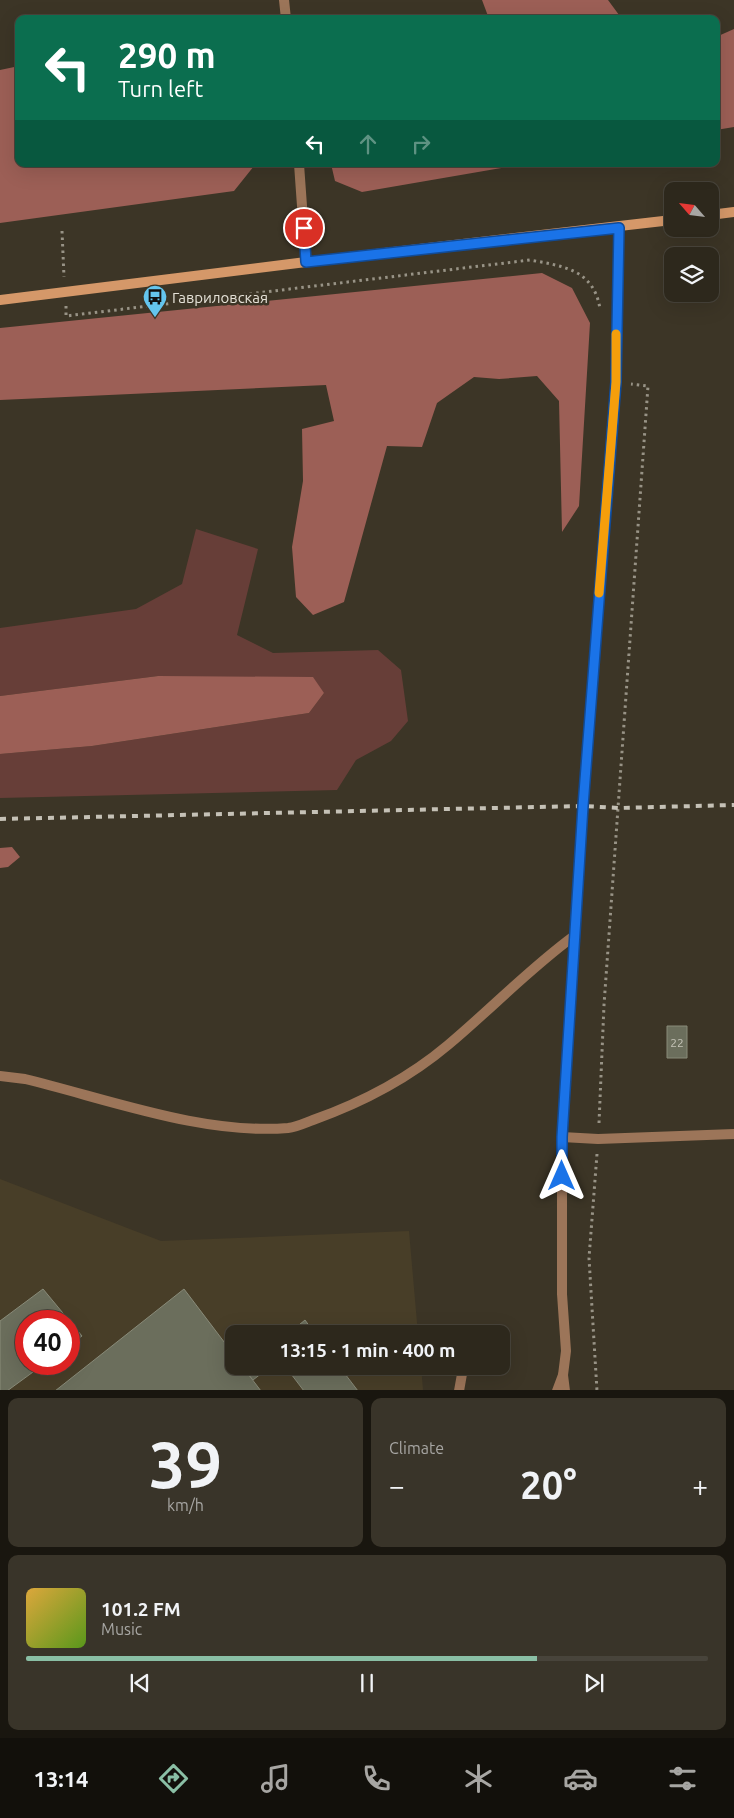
<!DOCTYPE html>
<html lang="en">
<head>
<meta charset="utf-8">
<style>
  :root { --surface:#2d281c; --page:#393429; --text:#f1f3f6; --muted:#a7a6a3; --line:#48443b; --accent:#8abfa5 }
  body { margin:0; font-family:Ubuntu,sans-serif; background:var(--page); color:var(--text); height:100vh; display:flex; flex-direction:column; font-size:19px; white-space:nowrap }
  * { box-sizing:border-box; margin:0 }
  p { font-size:16px; color:var(--muted) }
  .icon { flex:none; width:28px; height:28px; fill:none; stroke:currentColor; stroke-width:2; stroke-linecap:round; stroke-linejoin:round }
  .map { position:relative; height:1390px; overflow:hidden }
  .sheet { display:flex; flex-direction:column; gap:8px; padding:8px; background:#19160f; flex:1 }
  .sheet>* { flex:none }
  .hud { position:absolute; left:15px; top:15px; width:705px; height:152px; border-radius:10px; box-shadow:0 5px 20px #0002,0 0 0 1px var(--line); background:#0b6e4f; color:#fff; overflow:hidden }
  .needle { width:32px; rotate:298deg }
  .buttons { position:absolute; left:664px; top:182px; display:grid; gap:10px }
  .buttons a { display:grid; place-items:center; width:55px; height:55px; border-radius:10px; background:var(--surface); box-shadow:0 5px 20px #0002,0 0 0 1px var(--line); font-size:25px }
  .speed { position:absolute; left:15px; top:1310px; display:flex; gap:10px; font-size:25px; font-weight:700; text-align:center }
  .speed>* { display:grid; place-content:center; width:65px; height:65px; border-radius:50%; background:var(--surface); box-shadow:0 5px 20px #0002,0 0 0 1px var(--line); line-height:1 }
  .speed .limit { border:8px solid #d22; background:#fff; color:#111 }
  .pin { position:absolute; display:grid; place-items:center; width:42px; height:42px; color:#fff; margin:-21px; border:2px solid #fff; border-radius:50%; box-shadow:0 1px 5px #0007 }
  .me { position:absolute; width:55px; margin:-28px; rotate:0deg; stroke-linejoin:round; filter:drop-shadow(0 0 4px #0008) }
  .turn { display:flex; align-items:center; gap:18px; height:105px; padding:0 20px; font-size:22px }
  .turn .icon { width:65px; height:65px; stroke-width:2.5 }
  .turn b { display:block; font-size:35px; line-height:42px }
  .lanes { display:flex; align-items:center; height:48px; padding:0 20px; background:#0003; justify-content:center; gap:25px; direction:ltr }
  .lanes .off { opacity:.35 }
  .big { font-size:38px; font-weight:700; line-height:1.1 }
  .sheet .card { flex:1; display:flex; flex-direction:column; justify-content:center; gap:8px; min-width:0; padding:0 18px; border-radius:10px; background:var(--page) }
  .sheet .dial { align-items:center; gap:0 }
  .dial b { font-size:65px; line-height:1 }
  .song { display:flex; align-items:center; gap:15px }
  .cover { width:60px; height:60px; border-radius:8px; background:linear-gradient(135deg,hsl(40 70% 55%),hsl(90 70% 35%)) }
  .played { height:5px; border-radius:2px; background:linear-gradient(90deg,var(--accent) 75%,var(--line) 75%) }
  .keys { display:flex; justify-content:space-around; direction:ltr }
  .heat { display:flex; justify-content:space-between; align-items:center; font-size:28px; direction:ltr }
  .sheet .tiles { flex:1; display:grid; gap:8px; grid-template-columns:1fr 1fr }
  .card:last-child { grid-column:span 2 }
  .trip { position:absolute; left:225px; top:1325px; width:285px; height:50px; border-radius:10px; background:var(--surface); box-shadow:0 5px 20px #0002,0 0 0 1px var(--line); font-weight:700; line-height:50px; text-align:center }
  .tab-bar { display:flex; height:80px; justify-content:space-around; align-items:center; background:#12100b; color:var(--muted) }
  .tab-bar .icon { width:35px; height:35px }
  .tab-bar .on { color:var(--accent) }
  .tab-bar b { font-size:22px; color:var(--text) }
  .map>svg:first-child { display:block }
  .built { fill:#483e28; fill-rule:evenodd }
  .green { fill:#673e38 }
  .forest { fill:#9c5f56 }
  .building { fill:#6b6e5c; stroke:#898b79 }
  .lines { fill:none; stroke-linecap:round; stroke-linejoin:round }
  .path { stroke:#989386; stroke-width:3; stroke-dasharray:2.5 4; stroke-linecap:butt }
  .service { stroke:#9c7559; stroke-width:10 }
  .minor { stroke:#9c7559; stroke-width:10 }
  .tertiary { stroke:#9c7559; stroke-width:10 }
  .secondary { stroke:#d59869; stroke-width:10 }
  .rail { stroke:#c5c1b6; stroke-width:4; stroke-dasharray:6 6; stroke-linecap:butt }
  .route-casing { stroke:#114b97; stroke-width:12 }
  .route { stroke:#1a73e8; stroke-width:9 }
  .slow { stroke:#f59e0b; stroke-width:9 }
  .labels { text-anchor:middle; dominant-baseline:central; stroke-width:5; stroke-linejoin:round; paint-order:stroke }
  .number-label { font-size:12px; fill:#c6c4b8 }
  .poi-label { font-size:15px; fill:#e5e1d7; stroke:#3c3526; text-anchor:start }
</style>
</head>
<body>
<div class="map">
<svg width="734" height="1391" viewBox="0 0 734 1391">
  <rect width="100%" height="100%" fill="#3c3526"/>
  <path class="built" d="M0,1179L161,1241L409,1231L418,1334H234V1366H421L423,1390H0ZM26,1321H69V1364H26Z"/>
  <path class="green" d="M196,529L258,549L237,635L273,653L378,650L401,670L408,721L391,741L356,760L337,790L0,798V754L92,746L309,713L324,693L158,676L0,696V628L136,609L182,584Z"/>
  <path class="forest" d="M482,0H608L622,19H486L488,16Z
    M734,29V127L716,130V37Z
    M19,66V164H254V166L234,191L0,223V70Z
    M331,164H525L362,192L335,181Z
    M542,273L572,288L590,323L579,506L562,532L559,401L537,376L499,379L474,377L437,403L422,447L387,446L344,602L313,615L296,597L292,547L303,481L302,429L334,421L326,385L0,400V328Z
    M158,676L313,677L324,693L309,713L92,746L0,754V696Z
    M12,847L20,857L8,867L0,868V848Z"/>
  <path class="building" d="M667,1026H687V1058H667Z
    M43,1289L82,1336L69,1346V1321H26V1364H44L7,1391H0V1321Z
    M184,1289L234,1355V1366H242L261,1391H55Z
    M305,1320L315,1334H288Z
    M245,1366H271L253,1380L243,1368Z
    M285,1366H339L358,1391H304Z"/>
  <g class="lines">
    <path class="path" d="M62,231L64,277
      M66,306V316L530,260C562,266 594,269 600,309
      M599,1123L604,1005L648,386L631,384
      M597,1154L589,1258L597,1391"/>
    <path class="service" d="M459,1391L462,1374"/>
    <path class="minor" d="M284,0L286,19
      M299,164L306,262
      M0,1076L25,1079C108,1099 203,1135 288,1128C297,1127 305,1123 313,1120C361,1103 410,1077 448,1045C491,1009 529,969 574,936
      M562,1137L598,1139L734,1134
      M563,1375L565,1391"/>
    <path class="tertiary" d="M557,1391L563,1375L566,1351L562,1294V1137L583,806L616,382L619,228"/>
    <path class="secondary" d="M710,215L734,212
      M0,300L306,262L672,220"/>
    <path class="rail" d="M0,819L583,806L619,808L734,805"/>
  </g>
  <g class="lines">
    <defs>
      <path id="route" d="M304,228L306,262L619,228L616,382L583,806L562,1137V1176"/>
    </defs>
    <use href="#route" class="route-casing"/>
    <use href="#route" class="route"/>
    <path class="slow" d="M599,593L616,382V334"/>
  </g>
  <defs>
    <symbol id="bus-pin" viewBox="-11 -11 22 30"><path d="M0 17L-7.5 6A9.5 9.5 0 1 1 7.5 6Z" fill="#64c5ee" stroke="#3c3526"/><path d="M-5-6H5V4H4V6H2V4H-2V6H-4V4H-5ZM-3.5-4V0h7V-4ZM-3.5 1.2v1.5H-2V1.2ZM2 1.2v1.5H3.5V1.2Z" fill="#111"/></symbol>
  </defs>
  <g fill-rule="evenodd">
    <use href="#bus-pin" x="141" y="283" width="28" height="38"/>
  </g>
  <g class="labels">
    <g class="number-label">
      <text x="677" y="1042">22</text>
    </g>
    <g class="poi-label">
      <text x="172" y="297">Гавриловская</text>
    </g>
  </g>
</svg>
<div class="buttons">
<a><svg class="needle" viewBox="-14 -14 28 28"><path d="M0-13l5 13h-10z" fill="#e53935"/><path d="M0 13l5-13h-10z" fill="#a7a6a3"/></svg></a>
<a><svg class="icon" aria-label="layers" viewBox="0 0 24 24"><path d="M12 4l9 5-9 5-9-5zM3 14l9 5 9-5"/></svg></a>
</div>
<div class="speed"><div class="limit">40</div></div>
<div class="pin" style="left:304px;top:228px;background:#d93025"><svg class="icon" aria-label="arrive" viewBox="0 0 24 24"><path d="M6 21V4h12l-3 4 3 4H6"/></svg></div>
<svg class="me" style="left:562px;top:1176px" viewBox="-20 -20 40 40"><path d="M0-17L14 15 0 8-14 15z" fill="#1a73e8" stroke="#fff" stroke-width="4"/></svg>
<div class="trip">13:15 · 1 min · 400 m</div>
<div class="hud">
<div class="turn"><svg class="icon" aria-label="left" viewBox="0 0 24 24"><path d="M17 20v-9H6M10 6l-5 5 5 5"/></svg><div><b>290 m</b>Turn left</div></div>
<div class="lanes"><svg class="icon" aria-label="left" viewBox="0 0 24 24"><path d="M17 20v-9H6M10 6l-5 5 5 5"/></svg><svg class="icon off" aria-label="ahead" viewBox="0 0 24 24"><path d="M12 20V5M6 11l6-6 6 6"/></svg><svg class="icon off" aria-label="right" viewBox="0 0 24 24"><path d="M7 20v-9h11M14 6l5 5-5 5"/></svg></div>
</div>
</div>
<section class="sheet">
<div class="tiles">
<div class="card dial"><b>39</b><p>km/h</p></div>
<div class="card"><p>Climate</p>
<div class="heat"><a>−</a><b class="big">20°</b><a>+</a></div>
</div>
<div class="card">
<div class="song"><i class="cover"></i><div><b>101.2 FM</b><p>Music</p></div></div>
<div class="played"></div>
<div class="keys"><svg class="icon" aria-label="previous" viewBox="0 0 24 24"><path d="M18 5L8 12l10 7zM5 5v14"/></svg><svg class="icon" aria-label="pause" viewBox="0 0 24 24"><path d="M8 5v14M16 5v14"/></svg><svg class="icon" aria-label="next" viewBox="0 0 24 24"><path d="M6 5l10 7-10 7zM19 5v14"/></svg></div>
</div>
</div>
</section>
<nav class="tab-bar">
<b>13:14</b>
<svg class="icon on" aria-label="directions" viewBox="0 0 24 24"><path d="M12 3l9 9-9 9-9-9zM9 14v-3h6M13 9l2 2-2 2"/></svg>
<svg class="icon" aria-label="music" viewBox="0 0 24 24"><path d="M9 18V5l10-2v13"/><circle cx="6" cy="18" r="3"/><circle cx="16" cy="16" r="3"/></svg>
<svg class="icon" aria-label="phone" viewBox="0 0 24 24"><path d="M5 4h4l2 5-3 2q2 4 5 5l2-3 5 2v4C11 20 4 13 5 4z"/></svg>
<svg class="icon" aria-label="climate" viewBox="0 0 24 24"><path d="M12 3v18M4 7l16 10M4 17L20 7"/></svg>
<svg class="icon" aria-label="car" viewBox="0 0 24 24"><path d="M5 17H2v-5l4-1 3-4h7l3 4 3 1v5h-3M9 17h6M6 11h13"/><circle cx="7" cy="17" r="2"/><circle cx="17" cy="17" r="2"/></svg>
<svg class="icon" aria-label="filters" viewBox="0 0 24 24"><path d="M4 7h16M4 17h16"/><circle cx="9" cy="7" r="2"/><circle cx="15" cy="17" r="2"/></svg>
</nav>
</body>
</html>
